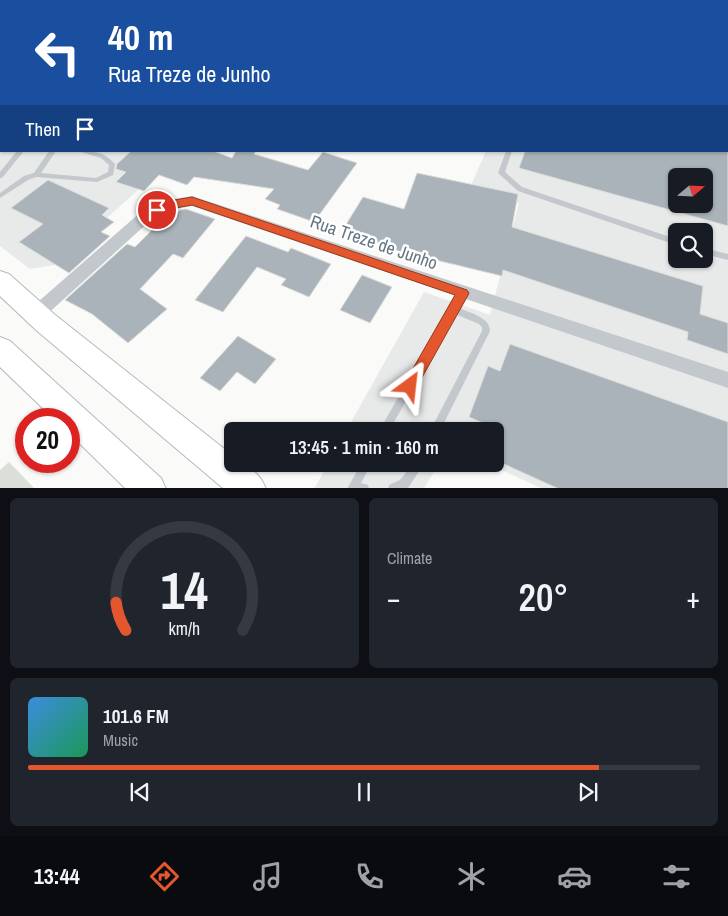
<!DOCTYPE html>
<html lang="en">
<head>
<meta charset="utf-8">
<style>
  :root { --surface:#171b24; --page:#20242c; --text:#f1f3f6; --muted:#9ea1a6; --line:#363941; --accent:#e4572e }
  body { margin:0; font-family:"Archivo Narrow",sans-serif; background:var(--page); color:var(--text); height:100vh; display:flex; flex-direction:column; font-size:19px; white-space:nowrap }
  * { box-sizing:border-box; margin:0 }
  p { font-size:16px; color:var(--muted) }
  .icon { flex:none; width:28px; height:28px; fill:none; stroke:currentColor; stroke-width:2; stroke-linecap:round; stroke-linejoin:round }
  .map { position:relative; height:488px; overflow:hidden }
  .side { display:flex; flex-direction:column; gap:10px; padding:10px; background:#0d0f14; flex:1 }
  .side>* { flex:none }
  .banner { position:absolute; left:0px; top:0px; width:729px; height:152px; box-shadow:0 1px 4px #0004; background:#1a4fa0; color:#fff; overflow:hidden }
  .needle { width:32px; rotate:71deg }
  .buttons { position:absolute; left:668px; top:168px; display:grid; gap:10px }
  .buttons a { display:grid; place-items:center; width:45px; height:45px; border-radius:8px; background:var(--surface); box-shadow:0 1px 4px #0004; font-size:25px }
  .speed { position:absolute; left:15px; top:408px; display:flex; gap:10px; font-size:25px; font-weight:700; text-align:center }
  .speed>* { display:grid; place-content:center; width:65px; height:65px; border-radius:50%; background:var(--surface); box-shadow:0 1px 4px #0004; line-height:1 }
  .speed .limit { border:8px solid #d22; background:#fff; color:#111 }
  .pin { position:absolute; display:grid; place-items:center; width:42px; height:42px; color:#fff; margin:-21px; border:2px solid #fff; border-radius:50%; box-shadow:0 1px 5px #0007 }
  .me { position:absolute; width:55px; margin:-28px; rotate:30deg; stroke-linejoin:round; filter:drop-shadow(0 0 4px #0008) }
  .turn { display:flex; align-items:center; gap:18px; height:105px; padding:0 25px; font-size:22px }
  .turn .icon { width:65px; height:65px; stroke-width:2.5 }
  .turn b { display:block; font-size:35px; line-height:42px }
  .then { display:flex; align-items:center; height:48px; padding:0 25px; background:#0003; gap:10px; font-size:19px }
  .big { font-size:38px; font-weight:600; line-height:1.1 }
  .side .card { flex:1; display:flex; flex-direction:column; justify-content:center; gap:8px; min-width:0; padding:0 18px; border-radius:8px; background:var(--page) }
  .side .dial { align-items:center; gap:0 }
  .dial svg { height:130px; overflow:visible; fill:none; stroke:var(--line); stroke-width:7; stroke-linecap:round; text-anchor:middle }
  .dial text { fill:var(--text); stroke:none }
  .song { display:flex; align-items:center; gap:15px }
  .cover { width:60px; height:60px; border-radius:8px; background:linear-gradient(135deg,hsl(210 70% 55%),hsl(150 70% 35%)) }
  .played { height:5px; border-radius:2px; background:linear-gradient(90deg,var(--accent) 85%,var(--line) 85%) }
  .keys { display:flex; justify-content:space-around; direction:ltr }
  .heat { display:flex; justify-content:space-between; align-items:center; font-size:28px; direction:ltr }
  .side .tiles { flex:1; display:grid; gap:10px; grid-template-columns:1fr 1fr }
  .card:last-child { grid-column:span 2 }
  .trip { position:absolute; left:224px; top:422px; width:280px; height:50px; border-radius:8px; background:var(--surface); box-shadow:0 1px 4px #0004; font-weight:600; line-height:50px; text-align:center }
  .dock { display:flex; height:80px; justify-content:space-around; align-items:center; background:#090b0e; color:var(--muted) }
  .dock .icon { width:35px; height:35px }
  .dock .on { color:var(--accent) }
  .dock b { font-size:22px; color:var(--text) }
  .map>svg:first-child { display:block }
  .built { fill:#e8e9e9; fill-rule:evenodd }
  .green { fill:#dadfd7 }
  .building { fill:#aab3b9; stroke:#dcdcda; fill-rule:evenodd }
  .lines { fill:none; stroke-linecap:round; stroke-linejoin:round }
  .primary-casing { stroke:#b5babe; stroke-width:2 }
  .service { fill:#c3c8cc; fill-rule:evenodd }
  .minor { fill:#c3c8cc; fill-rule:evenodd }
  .primary { fill:#fff; fill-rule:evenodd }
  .route { fill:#e4572e; stroke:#94391e }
  .labels { text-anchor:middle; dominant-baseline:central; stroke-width:5; stroke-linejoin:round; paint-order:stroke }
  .street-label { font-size:18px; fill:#657683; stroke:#fff }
</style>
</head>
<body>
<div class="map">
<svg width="728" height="489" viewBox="0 0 728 489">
  <rect width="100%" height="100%" fill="#fafaf8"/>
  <path class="built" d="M555,0H728V488H541L488,464H495V431H346L424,292L490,315L519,203L468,192L486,151H728V1ZM676,176H704V204H676ZM676,231H704V259H676Z
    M0,90L1,151H182L54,265L30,269L0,246Z
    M328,464H439L424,488L314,489Z"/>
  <path class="green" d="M0,0H529L1,1V91Z
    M9,462L34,488H0V470Z"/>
  <path class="building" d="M131,151H213L232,158L236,151H256L254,154L308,170L323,152L357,163L314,222L277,209L280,205L265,199L274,189L194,177L187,185L159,175L144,191L116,182L126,172L116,169L117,164Z
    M525,151H728V226L519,168ZM676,176H704V204H676Z
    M417,173L518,194L512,227L703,286L700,314L728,323V354L687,340L688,332L503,270L502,276L390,249L391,248L373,241L342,231L363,197L404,209Z
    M48,180L109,208L102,215L114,222L101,232L110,236L69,273L19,242L43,224L11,208Z
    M186,209L215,219L183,258L173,254L140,289L167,309L128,343L92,314L65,300L127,244L135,247L157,225L164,227L180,210Z
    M246,236L288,252L291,248L331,264L309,297L281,285L286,279L257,267L223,312L195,300Z
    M362,275L392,287L370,323L340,310Z
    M238,336L276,359L255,384L237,372L220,391L200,378Z
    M510,344L728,422V489H559L495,460V431H479L483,423L469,417L488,366L500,371Z"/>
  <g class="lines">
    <defs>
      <path id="primary" d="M0,271L9,274L54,314L232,455V464C249,464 260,474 266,489H224L36,330L0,296Z
        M0,337L10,341L161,478L166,489H126L69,433V419H54L0,367Z"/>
    </defs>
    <use href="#primary" class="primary-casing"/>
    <path class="service" d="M568,0H579V1H569Z
      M708,0H720V1H709Z
      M0,145H1V150H0Z
      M17,151H24L2,178H0V172Z
      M49,151H56L41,173L96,178L108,172L109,165L101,158L81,152L80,151C96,151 104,152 115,164L113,175L97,182L36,177L28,180L0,198V193L24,176L34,173Z
      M506,151H512L505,172L522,187L676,239V245L518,191L498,173Z
      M704,248L728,254V260L704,254Z
      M463,290L466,291L467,293L459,308C470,313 490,317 490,331L440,431H430L482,331V327L479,324L455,314L389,431H379L450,307L460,291Z
      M361,464H371L361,483L368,485L369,489H347Z
      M413,464H424L408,488L388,489L389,485L400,480Z"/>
    <path class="minor" d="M192,196L728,372V388L192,206L170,210L152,219L43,318L37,320L31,318L29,313L31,308L142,211L162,201Z"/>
    <use href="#primary" class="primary"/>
  </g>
  <path class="route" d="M192,197L467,290L469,293L467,297L415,390L410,392L405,390L403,386L455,295L192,205L170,209L157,214L151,210L163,202Z"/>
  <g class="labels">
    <g class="street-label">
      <text transform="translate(374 242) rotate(19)">Rua Treze de Junho</text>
    </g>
  </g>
</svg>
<div class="buttons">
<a><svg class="needle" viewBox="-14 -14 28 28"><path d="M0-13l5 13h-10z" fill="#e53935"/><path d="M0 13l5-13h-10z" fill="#9ea1a6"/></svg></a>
<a><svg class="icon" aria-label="search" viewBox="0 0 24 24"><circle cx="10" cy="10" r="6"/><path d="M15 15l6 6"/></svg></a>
</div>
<div class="speed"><div class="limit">20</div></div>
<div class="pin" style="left:157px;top:210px;background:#d93025"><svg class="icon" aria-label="arrive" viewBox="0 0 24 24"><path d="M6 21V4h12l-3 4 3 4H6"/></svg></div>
<svg class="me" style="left:410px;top:386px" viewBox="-20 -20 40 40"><path d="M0-17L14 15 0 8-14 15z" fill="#e4572e" stroke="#fff" stroke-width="4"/></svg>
<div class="trip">13:45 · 1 min · 160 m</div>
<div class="banner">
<div class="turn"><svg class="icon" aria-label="left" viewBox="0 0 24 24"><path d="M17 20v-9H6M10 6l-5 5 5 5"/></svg><div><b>40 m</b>Rua Treze de Junho</div></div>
<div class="then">Then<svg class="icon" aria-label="arrive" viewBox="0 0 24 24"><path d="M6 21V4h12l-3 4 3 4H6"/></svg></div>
</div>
</div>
<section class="side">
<div class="tiles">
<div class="card dial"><svg viewBox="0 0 100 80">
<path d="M14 69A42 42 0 1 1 86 69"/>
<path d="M14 69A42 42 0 0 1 8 52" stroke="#e4572e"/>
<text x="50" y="56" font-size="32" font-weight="700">14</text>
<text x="50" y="72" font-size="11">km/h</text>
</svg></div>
<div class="card"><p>Climate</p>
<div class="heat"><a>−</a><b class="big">20°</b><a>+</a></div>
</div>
<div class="card">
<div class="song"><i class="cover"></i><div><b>101.6 FM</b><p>Music</p></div></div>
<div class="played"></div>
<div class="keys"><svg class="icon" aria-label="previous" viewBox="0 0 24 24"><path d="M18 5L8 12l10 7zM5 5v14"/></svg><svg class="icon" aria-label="pause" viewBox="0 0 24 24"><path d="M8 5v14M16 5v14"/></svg><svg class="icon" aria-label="next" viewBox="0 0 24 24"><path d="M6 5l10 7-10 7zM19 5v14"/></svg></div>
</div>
</div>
</section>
<nav class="dock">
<b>13:44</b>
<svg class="icon on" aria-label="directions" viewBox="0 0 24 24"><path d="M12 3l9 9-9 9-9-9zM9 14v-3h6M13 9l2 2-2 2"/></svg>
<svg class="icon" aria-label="music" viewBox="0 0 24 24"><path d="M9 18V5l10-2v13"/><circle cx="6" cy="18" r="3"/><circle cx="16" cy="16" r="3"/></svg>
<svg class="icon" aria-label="phone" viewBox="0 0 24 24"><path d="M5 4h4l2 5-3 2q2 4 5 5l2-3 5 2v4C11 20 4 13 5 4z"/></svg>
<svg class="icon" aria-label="climate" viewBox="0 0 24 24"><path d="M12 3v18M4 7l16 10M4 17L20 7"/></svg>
<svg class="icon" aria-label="car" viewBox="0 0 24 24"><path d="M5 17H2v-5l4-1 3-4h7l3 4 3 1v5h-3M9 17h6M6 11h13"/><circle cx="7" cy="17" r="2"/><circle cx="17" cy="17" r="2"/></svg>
<svg class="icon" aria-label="filters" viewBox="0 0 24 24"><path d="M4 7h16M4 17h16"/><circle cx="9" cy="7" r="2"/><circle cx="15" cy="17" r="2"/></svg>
</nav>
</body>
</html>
